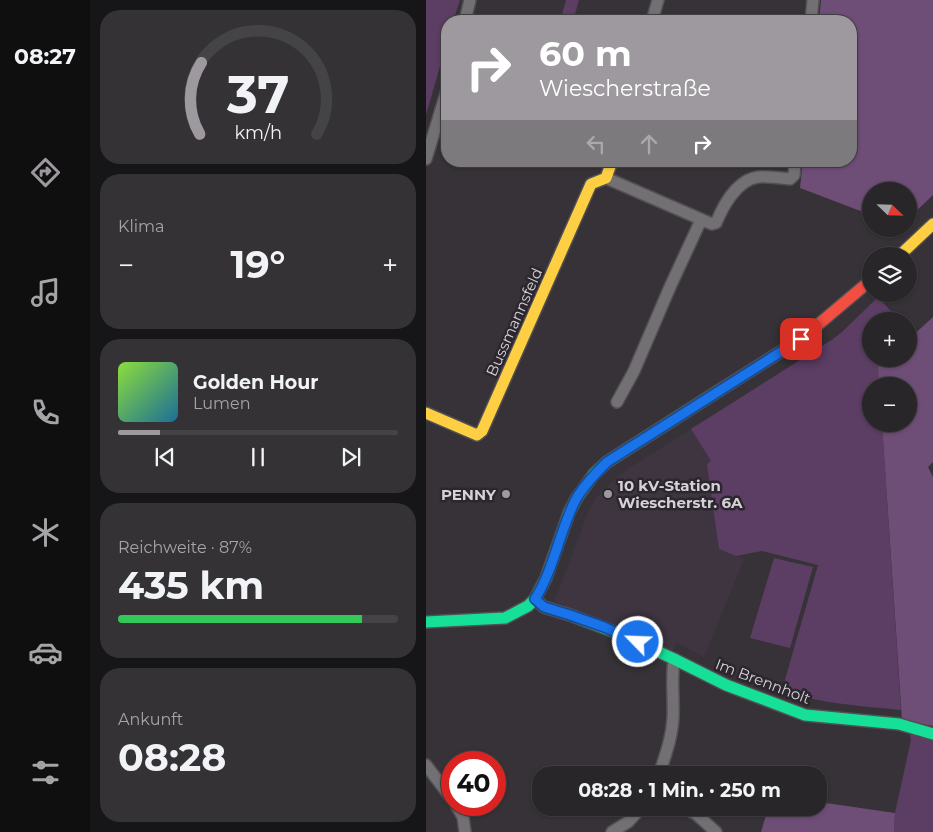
<!DOCTYPE html>
<html lang="de">
<head>
<meta charset="utf-8">
<style>
  :root { --surface:#282629; --page:#343235; --text:#f1f3f6; --muted:#a5a5a8; --line:#444346; --accent:#9d999e }
  body { margin:0; font-family:Montserrat,sans-serif; background:var(--page); color:var(--text); height:100vh; display:flex; flex-direction:column; font-size:19px; white-space:nowrap }
  * { box-sizing:border-box; margin:0 }
  p { font-size:16px; color:var(--muted) }
  .icon { flex:none; width:28px; height:28px; fill:none; stroke:currentColor; stroke-width:2; stroke-linecap:round; stroke-linejoin:round }
  .map { position:relative; flex:1; overflow:hidden }
  .side { display:flex; flex-direction:column; gap:10px; padding:10px; background:#161517; width:336px }
  .side>* { flex:none }
  .banner { position:absolute; left:15px; top:15px; width:416px; height:152px; border-radius:20px; box-shadow:0 1px 4px #0004,0 0 0 1px var(--line); background:#9d999e; color:#fff; overflow:hidden }
  .needle { width:32px; rotate:113deg }
  .buttons { position:absolute; left:436px; top:182px; display:grid; gap:10px }
  .buttons a { display:grid; place-items:center; width:55px; height:55px; border-radius:50%; background:var(--surface); box-shadow:0 1px 4px #0004,0 0 0 1px var(--line); font-size:25px }
  .speed { position:absolute; left:15px; top:751px; display:flex; gap:10px; font-size:25px; font-weight:700; text-align:center }
  .speed>* { display:grid; place-content:center; width:65px; height:65px; border-radius:50%; background:var(--surface); box-shadow:0 1px 4px #0004,0 0 0 1px var(--line); line-height:1 }
  .speed .limit { border:8px solid #d22; background:#fff; color:#111 }
  .pin { position:absolute; display:grid; place-items:center; width:42px; height:42px; color:#fff; margin:-21px; border-radius:10px; box-shadow:0 2px 8px #0006 }
  .me { position:absolute; width:55px; margin:-28px; rotate:294deg; stroke-linejoin:round; filter:drop-shadow(0 0 4px #0008) }
  .turn { display:flex; align-items:center; gap:18px; height:105px; padding:0 15px; font-size:22px }
  .turn .icon { width:65px; height:65px; stroke-width:2.5 }
  .turn b { display:block; font-size:35px; line-height:42px }
  .lanes { display:flex; align-items:center; height:48px; padding:0 15px; background:#0003; justify-content:center; gap:25px; direction:ltr }
  .lanes .off { opacity:.35 }
  .big { font-size:38px; font-weight:700; line-height:1.1 }
  .side .widget { flex:1; display:flex; flex-direction:column; justify-content:center; gap:8px; min-width:0; padding:0 18px; border-radius:20px; background:var(--page) }
  .side .dial { align-items:center; gap:0 }
  .dial svg { height:130px; overflow:visible; fill:none; stroke:var(--line); stroke-width:7; stroke-linecap:round; text-anchor:middle }
  .dial text { fill:var(--text); stroke:none }
  .song { display:flex; align-items:center; gap:15px }
  .cover { width:60px; height:60px; border-radius:8px; background:linear-gradient(135deg,hsl(90 70% 55%),hsl(200 70% 35%)) }
  .played { height:5px; border-radius:2px; background:linear-gradient(90deg,var(--accent) 15%,var(--line) 15%) }
  .keys { display:flex; justify-content:space-around; direction:ltr }
  .heat { display:flex; justify-content:space-between; align-items:center; font-size:28px; direction:ltr }
  .charge { height:8px; border-radius:4px; background:linear-gradient(90deg,#34c759 87%,var(--line) 0) }
  .trip { position:absolute; left:106px; top:766px; width:295px; height:50px; border-radius:20px; background:var(--surface); box-shadow:0 1px 4px #0004,0 0 0 1px var(--line); font-weight:700; line-height:50px; text-align:center }
  main { display:flex; flex:1; min-height:0 }
  .tabs { display:flex; flex-direction:column; width:90px; justify-content:space-around; align-items:center; background:#100f10; color:var(--muted) }
  .tabs .icon { width:35px; height:35px }
  .tabs .current { color:var(--accent) }
  .tabs b { font-size:22px; color:var(--text) }
  .map>svg:first-child { display:block }
  .built { fill:#3f3541 }
  .green { fill:#5c3d64 }
  .forest { fill:#6e4d76 }
  .lines { fill:none; stroke-linecap:round; stroke-linejoin:round }
  .street-casing { stroke:#524f53; stroke-width:14 }
  .fast-casing { stroke:#524f53; stroke-width:14 }
  .slow-casing { stroke:#524f53; stroke-width:14 }
  .jam-casing { stroke:#524f53; stroke-width:14 }
  .street { stroke:#727072; stroke-width:11 }
  .fast { stroke:#16e098; stroke-width:11 }
  .slow { stroke:#ffcf43; stroke-width:11 }
  .jam { stroke:#f24e42; stroke-width:11 }
  .route-casing { stroke:#114b97; stroke-width:12 }
  .route { stroke:#1a73e8; stroke-width:9 }
  .poi-dot { fill:#9d999e; stroke:#2c272e; stroke-width:2 }
  .labels { text-anchor:middle; dominant-baseline:central; stroke-width:5; stroke-linejoin:round; paint-order:stroke }
  .street-label { font-size:15px; fill:#d5d1d6; stroke:#2c272e }
  .poi-label { font-size:15px; font-weight:bold; fill:#d5d1d6; stroke:#2c272e; text-anchor:start }
</style>
</head>
<body>
<main>
<nav class="tabs">
<b>08:27</b>
<svg class="icon current" aria-label="directions" viewBox="0 0 24 24"><path d="M12 3l9 9-9 9-9-9zM9 14v-3h6M13 9l2 2-2 2"/></svg>
<svg class="icon" aria-label="music" viewBox="0 0 24 24"><path d="M9 18V5l10-2v13"/><circle cx="6" cy="18" r="3"/><circle cx="16" cy="16" r="3"/></svg>
<svg class="icon" aria-label="phone" viewBox="0 0 24 24"><path d="M5 4h4l2 5-3 2q2 4 5 5l2-3 5 2v4C11 20 4 13 5 4z"/></svg>
<svg class="icon" aria-label="climate" viewBox="0 0 24 24"><path d="M12 3v18M4 7l16 10M4 17L20 7"/></svg>
<svg class="icon" aria-label="car" viewBox="0 0 24 24"><path d="M5 17H2v-5l4-1 3-4h7l3 4 3 1v5h-3M9 17h6M6 11h13"/><circle cx="7" cy="17" r="2"/><circle cx="17" cy="17" r="2"/></svg>
<svg class="icon" aria-label="filters" viewBox="0 0 24 24"><path d="M4 7h16M4 17h16"/><circle cx="9" cy="7" r="2"/><circle cx="15" cy="17" r="2"/></svg>
</nav>
<section class="side">
<div class="widget dial"><svg viewBox="0 0 100 80">
<path d="M14 69A42 42 0 1 1 86 69"/>
<path d="M14 69A42 42 0 0 1 15 25" stroke="#9d999e"/>
<text x="50" y="56" font-size="32" font-weight="700">37</text>
<text x="50" y="72" font-size="11">km/h</text>
</svg></div>
<div class="widget"><p>Klima</p>
<div class="heat"><a>−</a><b class="big">19°</b><a>+</a></div>
</div>
<div class="widget">
<div class="song"><i class="cover"></i><div><b>Golden Hour</b><p>Lumen</p></div></div>
<div class="played"></div>
<div class="keys"><svg class="icon" aria-label="previous" viewBox="0 0 24 24"><path d="M18 5L8 12l10 7zM5 5v14"/></svg><svg class="icon" aria-label="pause" viewBox="0 0 24 24"><path d="M8 5v14M16 5v14"/></svg><svg class="icon" aria-label="next" viewBox="0 0 24 24"><path d="M6 5l10 7-10 7zM19 5v14"/></svg></div>
</div>
<div class="widget"><p>Reichweite · 87%</p><b class="big">435 km</b><div class="charge"></div></div>
<div class="widget"><p>Ankunft</p><b class="big">08:28</b></div>
</section>
<div class="map">
<svg width="507" height="832" viewBox="0 0 507 832">
  <rect width="100%" height="100%" fill="#363237"/>
  <path class="built" d="M265,429L285,461L293,549L318,559L278,657L251,643L246,652L147,610L128,601L133,590L161,514L169,499L188,480L202,469Z"/>
  <path class="green" d="M0,0H34L27,21H21V42L0,115Z
    M140,0H153L147,21H134Z
    M452,297L474,321H445V359H461L452,367L453,386H445V424H456L475,710C435,706 394,704 356,690L392,565L336,551L310,556L293,549L281,464L285,461L265,429L407,339L416,332Z
    M348,558L387,567L364,648L324,638Z
    M483,731L507,737V832H468L469,813L485,740Z"/>
  <path class="forest" d="M395,0H507V195L483,218L482,191H445V215L374,188L377,161H425V21H393Z
    M507,317V462L502,467L507,477V726L476,720L456,424H482V386H453L452,367L461,359H482L483,339Z
    M393,802L469,813L468,832H335L342,808H392Z"/>
  <g class="lines">
    <defs>
      <path id="street" d="M39,21L44,0
        M226,21L232,0
        M385,21L387,0
        M0,159L21,90
        M180,178L286,224L290,223C297,206 311,180 332,177C341,176 355,178 364,179L368,175L369,161
        M191,402L208,371L244,287L275,220
        M0,765L26,799
        M233,775C239,756 246,738 247,718C248,698 245,679 248,659
        M30,805L37,817L39,832
        M259,808L270,814L290,832
        M186,832L202,822L215,808"/>
      <path id="fast" d="M109,599L118,607L144,615L194,634L248,659L300,685L379,715L473,724L507,734
        M0,622L79,618L102,606L109,599L120,578L143,513L150,499L168,474L181,462L294,390"/>
      <path id="slow" d="M473,256L507,224
        M0,413L51,435L56,431L165,184L180,178L186,161"/>
      <path id="jam" d="M294,390L375,339L445,280"/>
    </defs>
    <use href="#street" class="street-casing"/>
    <use href="#fast" class="fast-casing"/>
    <use href="#slow" class="slow-casing"/>
    <use href="#jam" class="jam-casing"/>
    <use href="#street" class="street"/>
    <use href="#fast" class="fast"/>
    <use href="#slow" class="slow"/>
    <use href="#jam" class="jam"/>
  </g>
  <g class="lines">
    <defs>
      <path id="route" d="M212,642L178,627L144,615L118,607L109,599C128,569 133,533 149,501C156,487 170,473 181,462L375,339"/>
    </defs>
    <use href="#route" class="route-casing"/>
    <use href="#route" class="route"/>
  </g>
  <g class="poi-dot">
    <circle cx="80" cy="494" r="5"/>
    <circle cx="182" cy="494" r="5"/>
  </g>
  <g class="labels">
    <g class="street-label">
      <text transform="translate(88 322) rotate(-66)">Bussmannsfeld</text>
      <text transform="translate(337 681) rotate(21)">Im Brennholt</text>
    </g>
    <g class="poi-label">
      <text x="192" y="485">10 kV-Station<tspan x="192" dy="17">Wiescherstr. 6A</tspan></text>
      <text x="70" y="494" text-anchor="end">PENNY</text>
    </g>
  </g>
</svg>
<div class="buttons">
<a><svg class="needle" viewBox="-14 -14 28 28"><path d="M0-13l5 13h-10z" fill="#e53935"/><path d="M0 13l5-13h-10z" fill="#a5a5a8"/></svg></a>
<a><svg class="icon" aria-label="layers" viewBox="0 0 24 24"><path d="M12 4l9 5-9 5-9-5zM3 14l9 5 9-5"/></svg></a>
<a>+</a>
<a>−</a>
</div>
<div class="speed"><div class="limit">40</div></div>
<div class="pin" style="left:375px;top:339px;background:#d93025"><svg class="icon" aria-label="arrive" viewBox="0 0 24 24"><path d="M6 21V4h12l-3 4 3 4H6"/></svg></div>
<svg class="me" style="left:212px;top:642px" viewBox="-20 -20 40 40"><circle r="17" fill="#1a73e8" stroke="#fff" stroke-width="3"/><path d="M0-11L8 9 0 5-8 9z" fill="#fff"/></svg>
<div class="trip">08:28 · 1 Min. · 250 m</div>
<div class="banner">
<div class="turn"><svg class="icon" aria-label="right" viewBox="0 0 24 24"><path d="M7 20v-9h11M14 6l5 5-5 5"/></svg><div><b>60 m</b>Wiescherstraße</div></div>
<div class="lanes"><svg class="icon off" aria-label="left" viewBox="0 0 24 24"><path d="M17 20v-9H6M10 6l-5 5 5 5"/></svg><svg class="icon off" aria-label="ahead" viewBox="0 0 24 24"><path d="M12 20V5M6 11l6-6 6 6"/></svg><svg class="icon" aria-label="right" viewBox="0 0 24 24"><path d="M7 20v-9h11M14 6l5 5-5 5"/></svg></div>
</div>
</div>
</main>
</body>
</html>
